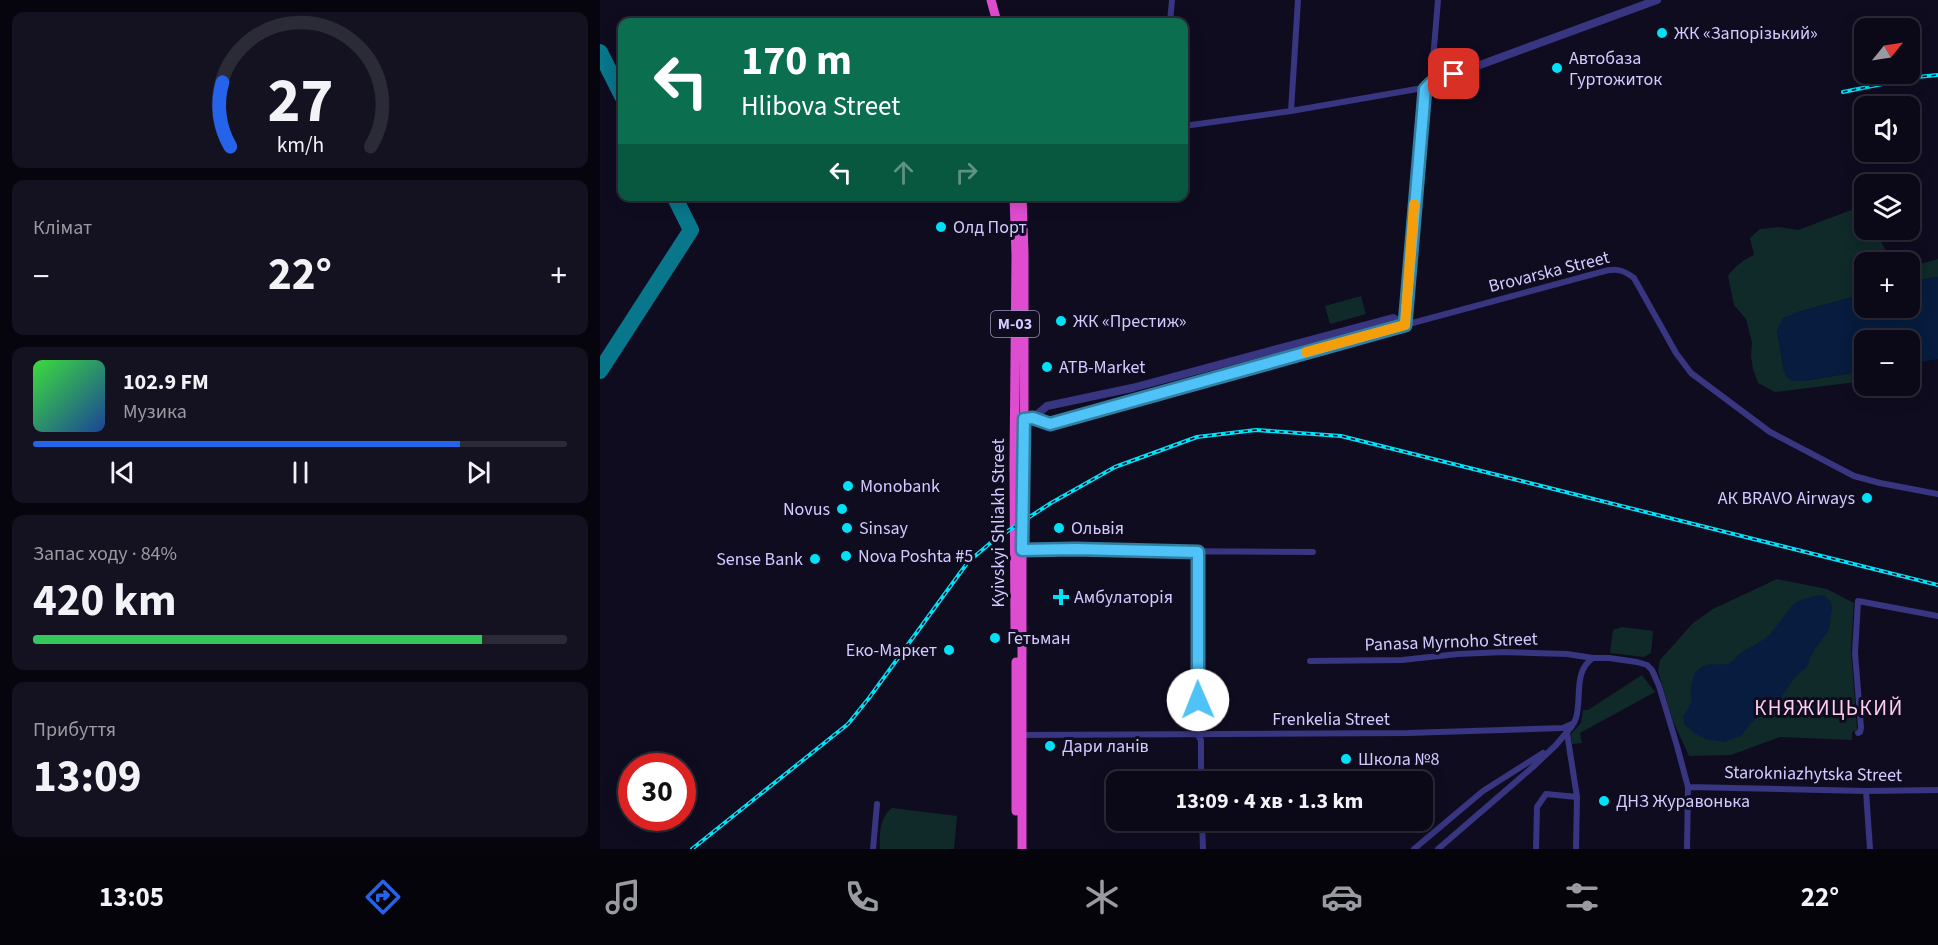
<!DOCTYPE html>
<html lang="uk">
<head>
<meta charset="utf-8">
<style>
  :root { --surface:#0b0918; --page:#141221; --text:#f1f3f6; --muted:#9a9aa2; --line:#2b2a37; --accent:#2563eb }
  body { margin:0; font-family:"Source Sans 3",sans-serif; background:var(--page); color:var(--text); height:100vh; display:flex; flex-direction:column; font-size:22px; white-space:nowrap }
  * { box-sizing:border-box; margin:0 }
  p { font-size:20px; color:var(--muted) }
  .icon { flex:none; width:33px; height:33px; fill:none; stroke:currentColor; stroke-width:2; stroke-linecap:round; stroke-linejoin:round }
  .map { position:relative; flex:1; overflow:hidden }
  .details { display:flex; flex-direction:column; gap:12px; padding:12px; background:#06050d; width:600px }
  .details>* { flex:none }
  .guide { position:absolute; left:18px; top:18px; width:570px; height:183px; border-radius:12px; box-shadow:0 3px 15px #0003,0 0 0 2px var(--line); background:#0b6e4f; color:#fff; overflow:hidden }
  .needle { width:39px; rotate:60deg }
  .controls { position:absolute; left:1254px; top:18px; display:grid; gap:12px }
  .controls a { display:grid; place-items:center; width:66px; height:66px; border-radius:12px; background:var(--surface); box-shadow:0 3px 15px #0003,0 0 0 2px var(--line); font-size:30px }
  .speed { position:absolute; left:18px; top:753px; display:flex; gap:12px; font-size:30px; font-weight:700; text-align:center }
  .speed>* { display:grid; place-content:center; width:78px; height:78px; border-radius:50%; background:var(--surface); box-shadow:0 3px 15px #0003,0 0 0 2px var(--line); line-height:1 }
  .speed .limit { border:9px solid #d22; background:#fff; color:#111 }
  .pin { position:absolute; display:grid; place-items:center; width:51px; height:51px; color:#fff; margin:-26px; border-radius:12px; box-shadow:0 3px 9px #0006 }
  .me { position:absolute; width:66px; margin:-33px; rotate:359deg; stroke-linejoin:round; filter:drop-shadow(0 0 4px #0008) }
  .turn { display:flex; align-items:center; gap:21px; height:126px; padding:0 24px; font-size:27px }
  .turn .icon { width:78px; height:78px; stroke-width:2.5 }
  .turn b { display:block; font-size:42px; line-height:51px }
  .lanes { display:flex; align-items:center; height:57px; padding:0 24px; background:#0003; justify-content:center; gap:30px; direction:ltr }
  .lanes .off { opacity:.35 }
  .big { font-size:45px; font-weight:700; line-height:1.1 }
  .details .widget { flex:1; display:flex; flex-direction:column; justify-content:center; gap:9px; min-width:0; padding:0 21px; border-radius:12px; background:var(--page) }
  .details .dial { align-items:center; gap:0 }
  .dial svg { height:156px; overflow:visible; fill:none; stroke:var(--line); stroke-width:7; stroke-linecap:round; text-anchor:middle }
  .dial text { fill:var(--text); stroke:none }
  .song { display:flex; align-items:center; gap:18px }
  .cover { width:72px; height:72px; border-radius:9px; background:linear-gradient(135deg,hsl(120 70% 55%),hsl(220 70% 35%)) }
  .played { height:6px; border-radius:3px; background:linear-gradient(90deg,var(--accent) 80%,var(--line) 80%) }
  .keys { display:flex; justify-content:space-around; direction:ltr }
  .heat { display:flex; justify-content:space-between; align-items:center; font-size:33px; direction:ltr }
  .charge { height:9px; border-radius:4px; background:linear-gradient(90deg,#34c759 84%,var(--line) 0) }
  .trip { position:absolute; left:506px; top:771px; width:327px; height:60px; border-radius:12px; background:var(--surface); box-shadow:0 3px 15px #0003,0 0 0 2px var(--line); font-weight:700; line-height:60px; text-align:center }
  .menu { display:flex; height:96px; justify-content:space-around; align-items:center; background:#04040a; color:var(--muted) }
  .menu .icon { width:42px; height:42px }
  .menu .current { color:var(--accent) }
  .menu b { font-size:27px; color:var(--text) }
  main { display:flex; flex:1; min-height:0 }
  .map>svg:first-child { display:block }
  .green { fill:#0f2a29 }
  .water { fill:#071c3e }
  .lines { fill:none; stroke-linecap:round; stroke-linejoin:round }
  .taxiway { stroke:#08768b; stroke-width:16 }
  .minor { stroke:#383581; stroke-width:6 }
  .tertiary { stroke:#383581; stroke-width:8 }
  .trunk { stroke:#de4cd0; stroke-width:9 }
  .rail-casing { stroke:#00e0f6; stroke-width:4 }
  .rail { stroke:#0f0c20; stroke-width:1.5; stroke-dasharray:4.5; stroke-linecap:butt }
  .route-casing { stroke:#337fa1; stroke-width:15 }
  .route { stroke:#4fc3f7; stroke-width:10 }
  .slow { stroke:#f59e0b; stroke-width:10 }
  .poi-dot { fill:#00e0f6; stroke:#0f0c20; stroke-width:2 }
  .labels { text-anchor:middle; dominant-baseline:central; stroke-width:6; stroke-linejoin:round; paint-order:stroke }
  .shield { fill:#0f0c20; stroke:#9792bc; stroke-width:1.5 }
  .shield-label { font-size:16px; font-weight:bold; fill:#d1cbff }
  .poi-label { font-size:18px; fill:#d1cbff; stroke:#0f0c20; text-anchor:start }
  .street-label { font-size:18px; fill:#d1cbff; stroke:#0f0c20 }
  .quarter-label { font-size:21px; letter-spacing:1.5px; fill:#ffcded; stroke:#0f0c20 }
</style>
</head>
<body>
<main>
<section class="details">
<div class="widget dial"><svg viewBox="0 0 100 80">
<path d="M14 69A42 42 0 1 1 86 69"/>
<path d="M14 69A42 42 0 0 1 10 36" stroke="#2563eb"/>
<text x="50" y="56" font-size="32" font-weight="700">27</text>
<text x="50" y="72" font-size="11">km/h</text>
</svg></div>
<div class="widget"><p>Клімат</p>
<div class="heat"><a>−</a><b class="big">22°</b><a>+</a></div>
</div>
<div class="widget">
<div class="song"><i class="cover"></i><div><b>102.9 FM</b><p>Музика</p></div></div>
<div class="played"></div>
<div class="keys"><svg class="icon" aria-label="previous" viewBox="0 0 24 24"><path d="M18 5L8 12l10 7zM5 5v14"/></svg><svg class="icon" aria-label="pause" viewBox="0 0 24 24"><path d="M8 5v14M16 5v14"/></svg><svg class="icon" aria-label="next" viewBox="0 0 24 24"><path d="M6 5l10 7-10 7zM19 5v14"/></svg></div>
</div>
<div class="widget"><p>Запас ходу · 84%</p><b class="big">420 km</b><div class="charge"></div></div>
<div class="widget"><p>Прибуття</p><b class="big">13:09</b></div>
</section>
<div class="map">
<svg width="1338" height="849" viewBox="0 0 1338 849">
  <rect width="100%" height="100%" fill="#0f0c20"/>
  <path class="green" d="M1254,209L1264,211V230H1276L1291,262H1264V294L1198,312L1177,330L1184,371L1202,381L1264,371V381L1175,392L1158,383L1153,369L1151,356L1152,342L1146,319L1134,305L1128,276C1135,266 1143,260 1154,255L1150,238L1160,229L1179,227L1198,230Z
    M1338,259V277L1310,282V267Z
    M761,296L766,314L730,324L725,306Z
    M1177,579L1227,589L1254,603L1251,650L1257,730L1252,732V740L1180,737L1131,755L1089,756L1073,721L1058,671L1060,660L1092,624L1113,609Z
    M1022,627L1053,631L1051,653L1044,657L1010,653L1013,630Z
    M1042,675L1055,692L980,733L982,743L972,744L971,734L981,723L983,710H988Z
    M292,808L357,816L354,849H280C279,834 280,817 292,808Z"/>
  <path class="water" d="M1338,277V359L1310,364V340H1264V371L1201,381H1192L1187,377L1184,371L1177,330L1183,318L1198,312L1264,294V308H1310V282Z
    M1218,595L1225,596L1230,601L1232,606L1229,630L1214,650L1206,668L1196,676L1180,699L1151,723L1142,735L1124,742L1105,739L1096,734L1085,725L1083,717L1092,701C1089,695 1091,676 1097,671C1109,658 1121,669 1131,662C1138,657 1132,661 1138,655C1148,647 1160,644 1169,635C1179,625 1186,611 1196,602C1202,598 1212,598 1218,595Z"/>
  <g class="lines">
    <path class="taxiway" d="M0,52L22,96
      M0,371L91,230L74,196"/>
    <path class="minor" d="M570,22L572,0
      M831,83L838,0
      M691,111L698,0
      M584,126L691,111L817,89H825
      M805,325L1001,272C1015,268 1022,269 1034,278L1076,353L1091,373L1170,432L1254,476L1280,483L1338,494
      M422,550L713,552
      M598,552L597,734L601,740V782
      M710,661L802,660L858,654L904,652L967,654L993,658H1009L1037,662L1047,665L1052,670L1059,686L1077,746L1088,787L1087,849
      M967,733L977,797L976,849
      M1258,733L1260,732L1261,728L1255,653L1258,601L1338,616
      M420,735L808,733L963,728L974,723L976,718C982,698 973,671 993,658
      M1088,787L1266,791L1338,790
      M1266,791L1270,849
      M602,820L603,849
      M273,849L277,804
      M814,849L883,791L943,753
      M838,849L934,766L956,745L972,726
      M936,849L937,807L946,794L977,797"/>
    <path class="tertiary" d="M805,325L825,89L831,83L1057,0
      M433,418L447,406L532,388L793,318L805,325
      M419,419L433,418L450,424L805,325"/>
    <path class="trunk" d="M391,0L397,22
      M414,196L416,255L414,464L415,631
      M416,662V811
      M422,849V560L424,451V253L422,196"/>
    <defs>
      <path id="rail" d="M1243,92L1317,77L1338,75
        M92,849L248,724L269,698L368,562L394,540L451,503L515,467L597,437L656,430L741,436L1338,585"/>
    </defs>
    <use href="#rail" class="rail-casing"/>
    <use href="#rail" class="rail"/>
  </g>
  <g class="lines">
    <defs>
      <path id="route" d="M598,700V552L475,549L422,550L424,419L433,418L450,424L805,325L825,89L831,83L854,74"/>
    </defs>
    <use href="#route" class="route-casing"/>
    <use href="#route" class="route"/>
    <path class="slow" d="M706,352L805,325L814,204"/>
  </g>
  <g class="poi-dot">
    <circle cx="1062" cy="33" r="6"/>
    <circle cx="957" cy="68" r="6"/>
    <circle cx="341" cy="227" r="6"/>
    <circle cx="461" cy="321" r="6"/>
    <circle cx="447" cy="367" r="6"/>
    <circle cx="248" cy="486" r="6"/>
    <circle cx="1267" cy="498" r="6"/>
    <circle cx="242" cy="509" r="6"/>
    <circle cx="247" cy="528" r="6"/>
    <circle cx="459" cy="528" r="6"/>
    <circle cx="246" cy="556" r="6"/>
    <circle cx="215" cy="559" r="6"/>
    <path d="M458 588h6v6h6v6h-6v6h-6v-6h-6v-6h6z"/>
    <circle cx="395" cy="638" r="6"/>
    <circle cx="349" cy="650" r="6"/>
    <circle cx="450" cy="746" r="6"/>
    <circle cx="746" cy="759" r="6"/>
    <circle cx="1004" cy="801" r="6"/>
  </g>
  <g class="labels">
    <rect class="shield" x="391" y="311" width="48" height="26" rx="4.5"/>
    <g class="shield-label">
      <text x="415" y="324">М-03</text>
    </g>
    <g class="poi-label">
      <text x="1074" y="33">ЖК «Запорізький»</text>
      <text x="969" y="58">Автобаза<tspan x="969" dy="21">Гуртожиток</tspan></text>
      <text x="353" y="227">Олд Порт</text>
      <text x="473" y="321">ЖК «Престиж»</text>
      <text x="459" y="367">ATB-Market</text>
      <text x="260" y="486">Monobank</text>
      <text x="1255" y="498" text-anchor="end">АК BRAVO Airways</text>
      <text x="230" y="509" text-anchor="end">Novus</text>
      <text x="259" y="528">Sinsay</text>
      <text x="471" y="528">Ольвія</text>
      <text x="258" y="556">Nova Poshta #5</text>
      <text x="203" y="559" text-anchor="end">Sense Bank</text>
      <text x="474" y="597">Амбулаторія</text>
      <text x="407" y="638">Гетьман</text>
      <text x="337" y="650" text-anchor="end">Еко-Маркет</text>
      <text x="462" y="746">Дари ланів</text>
      <text x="758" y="759">Школа №8</text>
      <text x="1016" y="801">ДНЗ Журавонька</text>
    </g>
    <g class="street-label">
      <text transform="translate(949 272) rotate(-14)">Brovarska Street</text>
      <text transform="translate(398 523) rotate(-90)">Kyivskyi Shliakh Street</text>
      <text transform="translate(851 642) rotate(-2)">Panasa Myrnoho Street</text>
      <text x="731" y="719">Frenkelia Street</text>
      <text transform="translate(1213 774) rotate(1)">Starokniazhytska Street</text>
    </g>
    <g class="quarter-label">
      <text x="1229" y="708">КНЯЖИЦЬКИЙ</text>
    </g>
  </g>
</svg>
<div class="controls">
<a><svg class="needle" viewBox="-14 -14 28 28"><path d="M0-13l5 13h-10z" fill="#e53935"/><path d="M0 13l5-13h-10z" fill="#9a9aa2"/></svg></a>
<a><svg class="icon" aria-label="sound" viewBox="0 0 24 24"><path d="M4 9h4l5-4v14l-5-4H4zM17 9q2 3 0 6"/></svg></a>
<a><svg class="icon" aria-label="layers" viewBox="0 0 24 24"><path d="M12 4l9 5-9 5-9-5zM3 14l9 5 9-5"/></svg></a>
<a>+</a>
<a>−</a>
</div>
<div class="speed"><div class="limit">30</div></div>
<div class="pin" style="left:854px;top:74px;background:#d93025"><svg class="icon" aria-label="arrive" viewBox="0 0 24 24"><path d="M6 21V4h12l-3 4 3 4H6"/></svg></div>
<svg class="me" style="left:598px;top:700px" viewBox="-20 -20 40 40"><circle r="19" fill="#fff"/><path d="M0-13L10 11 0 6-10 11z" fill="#4fc3f7"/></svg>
<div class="trip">13:09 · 4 хв · 1.3 km</div>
<div class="guide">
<div class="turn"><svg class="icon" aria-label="left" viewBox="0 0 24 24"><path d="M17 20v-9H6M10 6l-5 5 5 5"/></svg><div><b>170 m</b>Hlibova Street</div></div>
<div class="lanes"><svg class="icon" aria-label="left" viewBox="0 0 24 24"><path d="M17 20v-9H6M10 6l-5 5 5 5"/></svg><svg class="icon off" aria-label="ahead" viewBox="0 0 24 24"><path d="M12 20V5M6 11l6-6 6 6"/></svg><svg class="icon off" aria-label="right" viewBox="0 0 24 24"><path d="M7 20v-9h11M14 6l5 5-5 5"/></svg></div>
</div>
</div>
</main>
<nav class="menu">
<b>13:05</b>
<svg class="icon current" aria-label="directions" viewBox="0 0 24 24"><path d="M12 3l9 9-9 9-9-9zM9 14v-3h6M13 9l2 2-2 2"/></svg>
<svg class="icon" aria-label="music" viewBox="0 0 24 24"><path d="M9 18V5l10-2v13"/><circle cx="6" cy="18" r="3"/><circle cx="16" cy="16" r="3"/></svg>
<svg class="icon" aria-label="phone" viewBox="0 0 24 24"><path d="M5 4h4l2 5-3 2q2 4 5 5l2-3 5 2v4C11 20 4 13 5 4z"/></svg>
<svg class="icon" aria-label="climate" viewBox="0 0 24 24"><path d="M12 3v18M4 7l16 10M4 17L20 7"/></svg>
<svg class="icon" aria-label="car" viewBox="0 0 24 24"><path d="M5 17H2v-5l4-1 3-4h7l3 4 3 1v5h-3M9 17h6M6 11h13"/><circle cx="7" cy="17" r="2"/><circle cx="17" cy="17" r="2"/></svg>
<svg class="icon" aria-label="filters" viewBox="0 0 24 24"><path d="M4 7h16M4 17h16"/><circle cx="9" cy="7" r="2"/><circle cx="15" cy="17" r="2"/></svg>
<b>22°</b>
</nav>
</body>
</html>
